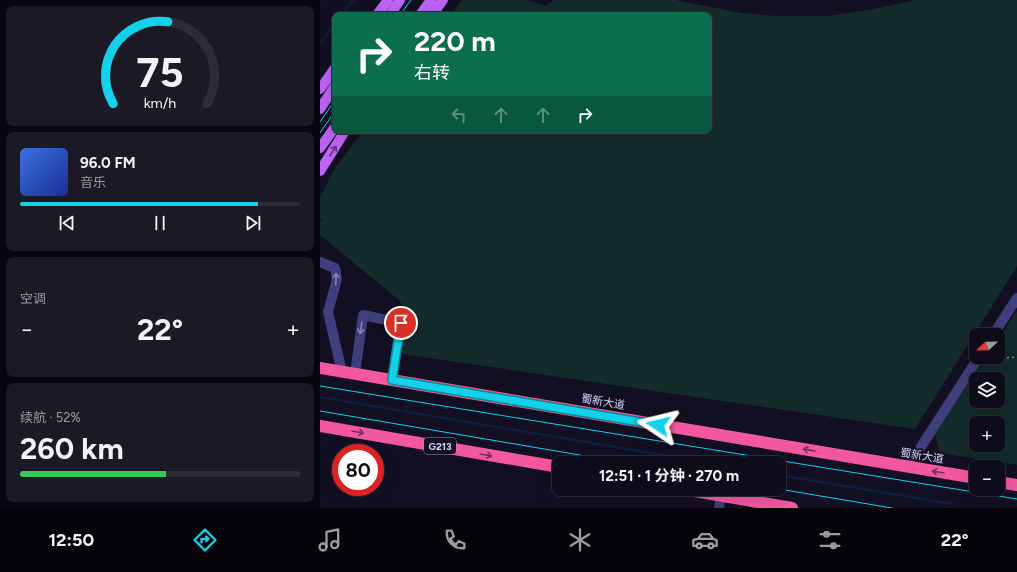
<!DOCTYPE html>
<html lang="zh">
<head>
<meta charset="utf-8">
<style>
  :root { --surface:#0e0b1a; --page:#1c1927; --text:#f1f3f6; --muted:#9b9ba2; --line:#2e2b39; --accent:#12d1e9 }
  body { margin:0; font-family:Figtree,"Noto Sans SC",sans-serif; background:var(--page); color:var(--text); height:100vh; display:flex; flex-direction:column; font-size:15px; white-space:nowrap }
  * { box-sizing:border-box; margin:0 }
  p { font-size:13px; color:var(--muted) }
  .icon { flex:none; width:22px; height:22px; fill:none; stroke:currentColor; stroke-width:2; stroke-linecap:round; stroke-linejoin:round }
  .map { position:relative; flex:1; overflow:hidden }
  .drawer { display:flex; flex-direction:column; gap:6px; padding:6px; background:#08060e; width:320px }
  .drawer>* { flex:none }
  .banner { position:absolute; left:12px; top:12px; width:380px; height:122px; border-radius:8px; box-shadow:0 4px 16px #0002,0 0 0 1px var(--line); background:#0b6e4f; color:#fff; overflow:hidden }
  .needle { width:26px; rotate:248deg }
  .fabs { position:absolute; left:649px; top:328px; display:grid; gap:8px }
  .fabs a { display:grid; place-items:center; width:36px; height:36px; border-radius:8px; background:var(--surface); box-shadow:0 4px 16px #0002,0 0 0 1px var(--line); font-size:20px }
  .speed { position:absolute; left:12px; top:444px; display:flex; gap:8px; font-size:20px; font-weight:700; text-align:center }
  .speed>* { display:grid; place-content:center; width:52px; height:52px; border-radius:50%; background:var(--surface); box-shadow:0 4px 16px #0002,0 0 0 1px var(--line); line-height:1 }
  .speed .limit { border:6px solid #d22; background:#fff; color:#111 }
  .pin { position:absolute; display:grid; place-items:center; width:34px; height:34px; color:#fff; margin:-17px; border:2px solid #fff; border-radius:50%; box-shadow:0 1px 4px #0007 }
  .me { position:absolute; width:44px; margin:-22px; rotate:280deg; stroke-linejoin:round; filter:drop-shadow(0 0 3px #0008) }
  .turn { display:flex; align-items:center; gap:14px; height:84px; padding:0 16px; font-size:18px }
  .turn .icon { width:52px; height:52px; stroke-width:2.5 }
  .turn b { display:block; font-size:28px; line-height:34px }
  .lanes { display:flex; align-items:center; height:38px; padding:0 16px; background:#0003; justify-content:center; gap:20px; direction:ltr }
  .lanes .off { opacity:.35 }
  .big { font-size:30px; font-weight:700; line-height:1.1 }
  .drawer .tile { flex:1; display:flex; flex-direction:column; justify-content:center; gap:6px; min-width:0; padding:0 14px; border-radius:8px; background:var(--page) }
  .drawer .dial { align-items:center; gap:0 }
  .dial svg { height:104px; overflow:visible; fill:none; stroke:var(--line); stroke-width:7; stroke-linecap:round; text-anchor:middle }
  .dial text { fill:var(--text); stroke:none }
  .song { display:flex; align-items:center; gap:12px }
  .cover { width:48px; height:48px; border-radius:6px; background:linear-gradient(135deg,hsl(220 70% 55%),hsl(230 70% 35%)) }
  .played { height:4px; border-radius:2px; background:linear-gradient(90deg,var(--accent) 85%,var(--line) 85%) }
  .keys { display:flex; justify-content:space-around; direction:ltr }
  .heat { display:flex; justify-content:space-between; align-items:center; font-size:22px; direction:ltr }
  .charge { height:6px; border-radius:3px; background:linear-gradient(90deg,#34c759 52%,var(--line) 0) }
  .trip { position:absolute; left:232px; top:456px; width:234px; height:40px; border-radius:8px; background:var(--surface); box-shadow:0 4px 16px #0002,0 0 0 1px var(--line); font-weight:700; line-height:40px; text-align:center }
  .dock { display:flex; height:64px; justify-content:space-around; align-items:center; background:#06040a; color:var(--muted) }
  .dock .icon { width:28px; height:28px }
  .dock .selected { color:var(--accent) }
  .dock b { font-size:18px; color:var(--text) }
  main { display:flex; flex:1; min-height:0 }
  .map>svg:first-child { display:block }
  .green { fill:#132b2a; fill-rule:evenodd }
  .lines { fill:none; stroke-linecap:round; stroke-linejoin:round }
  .stream { stroke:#0d1e3d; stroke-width:2.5 }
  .path { stroke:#38aba5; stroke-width:1.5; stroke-dasharray:2 3; stroke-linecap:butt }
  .minor { stroke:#413e7d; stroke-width:10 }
  .major { stroke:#be63f3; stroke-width:10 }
  .highway { stroke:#f258a0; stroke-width:12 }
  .tram { stroke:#12d1e9; stroke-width:1 }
  .oneway { stroke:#603580 }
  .oneway2 { stroke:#8581b6 }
  .oneway3 { stroke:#77305b }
  .route-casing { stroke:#0c8897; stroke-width:10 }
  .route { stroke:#12d1e9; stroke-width:7 }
  .labels { text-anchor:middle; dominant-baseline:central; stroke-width:4; stroke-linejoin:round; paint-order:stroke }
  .shield { fill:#130f22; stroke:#9d98bb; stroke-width:1 }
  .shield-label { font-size:10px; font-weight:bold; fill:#d8d3fc }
  .street-label { font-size:11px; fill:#d8d3fc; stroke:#130f22 }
</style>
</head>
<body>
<main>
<section class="drawer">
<div class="tile dial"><svg viewBox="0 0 100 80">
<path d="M14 69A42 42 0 1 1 86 69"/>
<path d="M14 69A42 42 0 0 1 56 6" stroke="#12d1e9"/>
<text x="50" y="56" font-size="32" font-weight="700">75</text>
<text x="50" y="72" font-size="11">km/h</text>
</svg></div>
<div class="tile">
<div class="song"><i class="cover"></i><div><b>96.0 FM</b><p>音乐</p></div></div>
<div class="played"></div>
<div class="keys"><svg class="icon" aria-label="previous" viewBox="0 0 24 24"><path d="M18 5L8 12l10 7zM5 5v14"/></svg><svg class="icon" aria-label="pause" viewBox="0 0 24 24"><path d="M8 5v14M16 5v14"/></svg><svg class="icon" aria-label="next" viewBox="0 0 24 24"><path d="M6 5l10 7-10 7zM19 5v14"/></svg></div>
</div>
<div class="tile"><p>空调</p>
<div class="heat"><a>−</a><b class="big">22°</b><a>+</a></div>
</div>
<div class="tile"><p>续航 · 52%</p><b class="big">260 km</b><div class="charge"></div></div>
</section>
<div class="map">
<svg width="697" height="508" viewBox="0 0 697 508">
  <rect width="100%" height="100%" fill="#130f22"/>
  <path class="green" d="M142,0H207L226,6L234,0H355L421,13L456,16H508L554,9L596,0H697V266L595,429L82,354L86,329L85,310L79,300L0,235V198L13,171L43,131H389V15H131Z
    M697,311V465L620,453L615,434L666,357H678V339ZM656,379H678V401H656ZM656,423H678V445H656Z"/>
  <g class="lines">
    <path class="stream" d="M22,15L33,0
      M0,44L15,24
      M0,218L2,221
      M0,397L390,463
      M86,412L87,407
      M459,475L632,504"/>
    <path class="path" d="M667,359L697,357"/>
    <path class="minor" d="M0,262L15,268L17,279L8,312L22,372
      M673,335L697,298
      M35,374L43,315L81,323L72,380
      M588,467L659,357
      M399,508L401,496"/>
    <path class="major" d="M57,15L68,0
      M70,15L80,0
      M100,15L111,0
      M112,15L123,0
      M0,89L15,68
      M0,109L15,86
      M0,148L15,127
      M0,171L25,131"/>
    <path class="highway" d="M0,368L656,478
      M0,426L239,467
      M678,482L697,485
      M363,489L472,508"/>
    <path class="tram" d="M80,15L91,0
      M0,122L15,100
      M0,133L15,111
      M0,386L697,499
      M0,411L307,463
      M459,489L572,508"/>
  </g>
  <defs><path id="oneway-shaft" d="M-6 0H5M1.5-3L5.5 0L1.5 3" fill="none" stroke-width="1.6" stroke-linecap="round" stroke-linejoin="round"/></defs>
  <use class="oneway" href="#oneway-shaft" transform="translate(13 151) rotate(-57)"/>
  <g class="oneway2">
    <use href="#oneway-shaft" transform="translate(16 279) rotate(-88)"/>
    <use href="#oneway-shaft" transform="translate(41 328) rotate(98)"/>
  </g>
  <g class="oneway3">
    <use href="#oneway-shaft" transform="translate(38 432) rotate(10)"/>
    <use href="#oneway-shaft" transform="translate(489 450) rotate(-170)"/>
    <use href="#oneway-shaft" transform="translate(166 455) rotate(10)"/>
    <use href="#oneway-shaft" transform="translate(618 472) rotate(-171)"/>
  </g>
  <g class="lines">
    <defs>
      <path id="route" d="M81,323L72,380L338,425"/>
    </defs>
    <use href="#route" class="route-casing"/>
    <use href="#route" class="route"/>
  </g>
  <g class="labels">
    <rect class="shield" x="104" y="438" width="32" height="16" rx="3"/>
    <g class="shield-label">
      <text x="120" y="446">G213</text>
    </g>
    <g class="street-label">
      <text transform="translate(283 402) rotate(10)">蜀新大道</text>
      <text transform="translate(602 456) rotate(9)">蜀新大道</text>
    </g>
  </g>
</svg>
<div class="fabs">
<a><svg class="needle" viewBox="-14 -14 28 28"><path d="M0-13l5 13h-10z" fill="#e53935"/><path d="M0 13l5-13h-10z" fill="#9b9ba2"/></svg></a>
<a><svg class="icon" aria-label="layers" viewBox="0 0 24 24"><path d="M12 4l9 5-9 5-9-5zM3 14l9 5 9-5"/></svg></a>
<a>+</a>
<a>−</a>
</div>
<div class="speed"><div class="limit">80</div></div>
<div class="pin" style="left:81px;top:323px;background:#d93025"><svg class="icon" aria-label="arrive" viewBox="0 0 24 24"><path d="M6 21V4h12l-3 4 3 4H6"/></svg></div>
<svg class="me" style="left:338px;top:425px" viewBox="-20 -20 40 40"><path d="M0-17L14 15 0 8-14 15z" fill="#12d1e9" stroke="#fff" stroke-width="4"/></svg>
<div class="trip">12:51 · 1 分钟 · 270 m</div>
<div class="banner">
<div class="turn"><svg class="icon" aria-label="right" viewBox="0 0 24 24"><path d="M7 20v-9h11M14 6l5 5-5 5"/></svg><div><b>220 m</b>右转</div></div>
<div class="lanes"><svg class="icon off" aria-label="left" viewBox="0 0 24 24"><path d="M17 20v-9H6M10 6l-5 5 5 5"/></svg><svg class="icon off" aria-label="ahead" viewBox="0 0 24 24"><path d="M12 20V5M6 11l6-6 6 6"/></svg><svg class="icon off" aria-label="ahead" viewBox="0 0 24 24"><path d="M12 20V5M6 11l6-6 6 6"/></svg><svg class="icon" aria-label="right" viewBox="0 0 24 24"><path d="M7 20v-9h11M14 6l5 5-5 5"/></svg></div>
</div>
</div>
</main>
<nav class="dock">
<b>12:50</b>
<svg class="icon selected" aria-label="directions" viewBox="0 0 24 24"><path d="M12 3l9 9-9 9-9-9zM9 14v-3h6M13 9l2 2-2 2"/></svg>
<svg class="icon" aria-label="music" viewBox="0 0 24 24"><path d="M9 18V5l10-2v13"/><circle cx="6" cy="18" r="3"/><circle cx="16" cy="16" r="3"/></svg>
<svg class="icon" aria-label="phone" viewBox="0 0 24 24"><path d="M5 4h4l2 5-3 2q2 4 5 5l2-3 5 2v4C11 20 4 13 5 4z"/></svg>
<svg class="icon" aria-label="climate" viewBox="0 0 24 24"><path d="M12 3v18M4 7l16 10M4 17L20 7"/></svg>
<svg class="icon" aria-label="car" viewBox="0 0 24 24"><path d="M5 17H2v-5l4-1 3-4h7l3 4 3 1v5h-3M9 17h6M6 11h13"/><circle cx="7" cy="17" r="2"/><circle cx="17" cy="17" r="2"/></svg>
<svg class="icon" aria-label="filters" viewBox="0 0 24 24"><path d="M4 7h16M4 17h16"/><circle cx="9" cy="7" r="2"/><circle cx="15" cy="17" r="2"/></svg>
<b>22°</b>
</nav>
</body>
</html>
